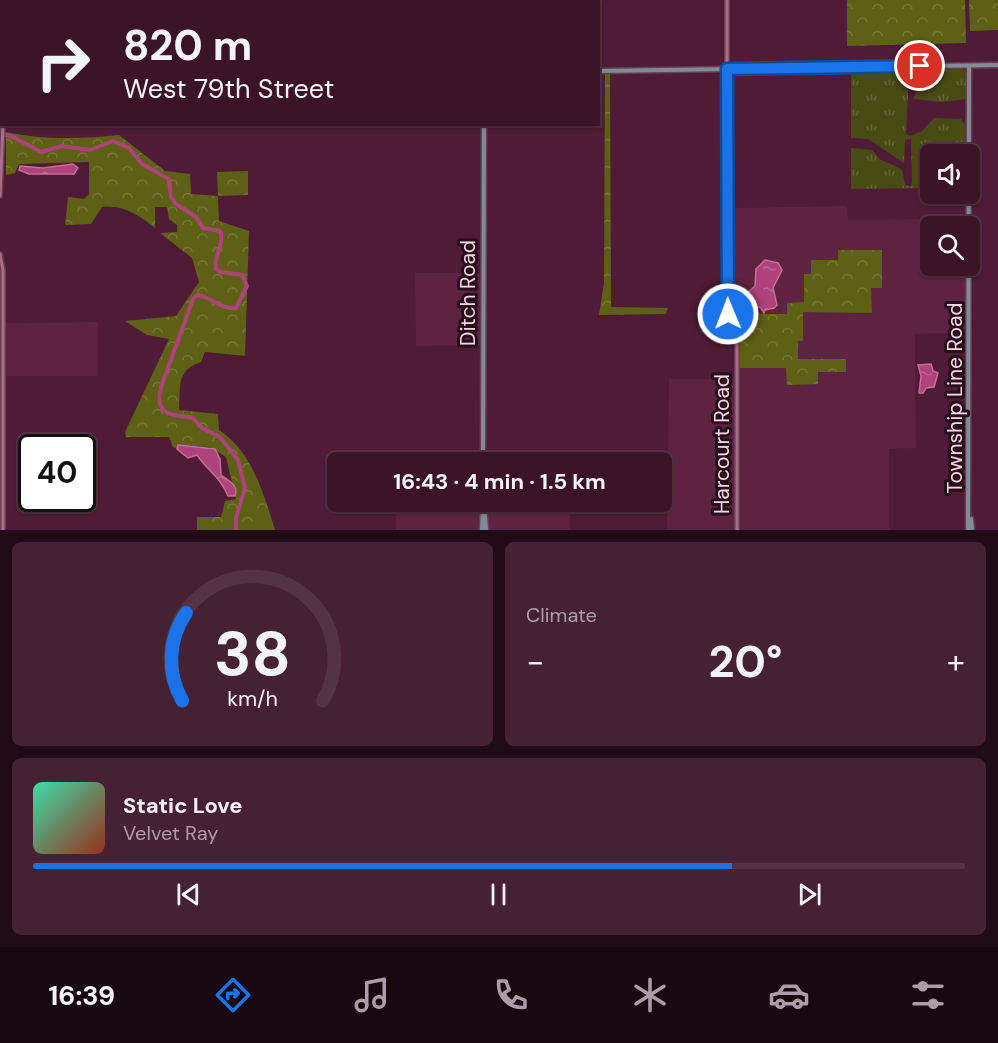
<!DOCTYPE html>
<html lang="en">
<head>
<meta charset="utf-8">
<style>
  :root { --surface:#3b1428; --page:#462134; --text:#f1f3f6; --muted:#ac9ea8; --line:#543345; --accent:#1a73e8 }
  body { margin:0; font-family:"DM Sans",sans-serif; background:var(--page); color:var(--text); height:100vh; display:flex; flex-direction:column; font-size:22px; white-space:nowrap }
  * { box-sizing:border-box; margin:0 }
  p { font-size:20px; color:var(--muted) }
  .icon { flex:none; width:33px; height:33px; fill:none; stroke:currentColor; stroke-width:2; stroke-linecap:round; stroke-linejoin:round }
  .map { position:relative; height:530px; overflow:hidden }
  .details { display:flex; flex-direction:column; gap:12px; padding:12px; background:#200b16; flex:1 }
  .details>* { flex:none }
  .hud { position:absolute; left:0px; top:0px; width:600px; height:126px; box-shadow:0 2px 4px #0004,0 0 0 2px var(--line); background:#3b1428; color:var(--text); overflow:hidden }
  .buttons { position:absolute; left:920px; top:144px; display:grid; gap:12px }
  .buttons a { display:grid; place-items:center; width:60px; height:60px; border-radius:9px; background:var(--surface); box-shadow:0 2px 4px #0004,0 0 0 2px var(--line); font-size:30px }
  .speed { position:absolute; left:18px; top:434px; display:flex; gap:12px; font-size:30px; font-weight:700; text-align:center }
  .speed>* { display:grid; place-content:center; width:78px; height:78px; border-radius:50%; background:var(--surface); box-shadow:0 2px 4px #0004,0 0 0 2px var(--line); line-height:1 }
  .speed .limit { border:3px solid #111; border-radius:9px; background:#fff; color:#111 }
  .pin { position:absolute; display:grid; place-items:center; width:51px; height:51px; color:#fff; margin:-26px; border:3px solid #fff; border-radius:50%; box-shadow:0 2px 6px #0007 }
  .me { position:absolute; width:66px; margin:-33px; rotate:359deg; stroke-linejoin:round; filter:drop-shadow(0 0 4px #0008) }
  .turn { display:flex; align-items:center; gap:21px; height:126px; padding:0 24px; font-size:27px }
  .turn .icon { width:78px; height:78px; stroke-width:2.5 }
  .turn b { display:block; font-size:42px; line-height:51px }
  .big { font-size:45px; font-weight:700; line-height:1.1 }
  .details .widget { flex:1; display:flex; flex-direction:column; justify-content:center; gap:9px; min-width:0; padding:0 21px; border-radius:9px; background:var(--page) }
  .details .dial { align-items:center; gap:0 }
  .dial svg { height:156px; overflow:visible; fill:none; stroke:var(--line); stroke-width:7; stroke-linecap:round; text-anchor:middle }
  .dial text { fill:var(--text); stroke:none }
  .song { display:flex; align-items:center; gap:18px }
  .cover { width:72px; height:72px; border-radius:9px; background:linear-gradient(135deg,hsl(160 70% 55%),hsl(10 70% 35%)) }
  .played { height:6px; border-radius:3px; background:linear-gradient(90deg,var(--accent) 75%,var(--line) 75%) }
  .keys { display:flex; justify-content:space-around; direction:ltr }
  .heat { display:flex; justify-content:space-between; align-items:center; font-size:33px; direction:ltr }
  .details .tiles { flex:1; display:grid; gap:12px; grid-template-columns:1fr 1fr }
  .widget:last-child { grid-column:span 2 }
  .trip { position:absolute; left:327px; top:452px; width:345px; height:60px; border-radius:9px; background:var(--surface); box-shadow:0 2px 4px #0004,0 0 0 2px var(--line); font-weight:700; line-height:60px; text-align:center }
  .menu { display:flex; height:96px; justify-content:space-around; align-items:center; background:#180810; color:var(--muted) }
  .menu .icon { width:42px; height:42px }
  .menu .selected { color:var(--accent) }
  .menu b { font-size:27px; color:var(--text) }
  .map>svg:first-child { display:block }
  .built { fill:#5e2341 }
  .grass { fill:url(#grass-tufts) }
  .forest { fill:url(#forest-crowns) }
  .water { fill:url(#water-ripples); stroke:#c56e9a; stroke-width:1.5 }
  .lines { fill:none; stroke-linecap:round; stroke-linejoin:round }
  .river { stroke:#af427b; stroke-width:4 }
  .tertiary-casing { stroke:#6a3c55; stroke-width:6 }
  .secondary-casing { stroke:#6a3c55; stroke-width:7 }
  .tertiary { stroke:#aa6d89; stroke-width:3 }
  .secondary { stroke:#7e8d94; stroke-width:4 }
  .route-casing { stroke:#114b97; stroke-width:15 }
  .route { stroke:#1a73e8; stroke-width:10 }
  .labels { text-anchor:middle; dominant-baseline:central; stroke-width:6; stroke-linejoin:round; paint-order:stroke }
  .street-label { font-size:21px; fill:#f8d5e4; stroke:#27101b }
</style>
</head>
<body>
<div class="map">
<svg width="998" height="530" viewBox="0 0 998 530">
  <defs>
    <pattern id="grass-tufts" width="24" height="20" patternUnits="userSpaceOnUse" patternTransform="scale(1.5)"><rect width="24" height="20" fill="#4a4b14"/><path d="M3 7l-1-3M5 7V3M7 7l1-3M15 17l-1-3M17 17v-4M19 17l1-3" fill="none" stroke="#656436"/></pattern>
    <pattern id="forest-crowns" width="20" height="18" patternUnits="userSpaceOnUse" patternTransform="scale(1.5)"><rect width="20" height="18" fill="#5e6015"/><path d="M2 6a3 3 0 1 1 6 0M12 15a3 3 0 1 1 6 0" fill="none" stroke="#767637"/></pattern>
    <pattern id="water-ripples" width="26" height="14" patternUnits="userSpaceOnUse" patternTransform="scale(1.5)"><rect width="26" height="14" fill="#af427b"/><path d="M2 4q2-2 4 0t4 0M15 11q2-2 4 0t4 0" fill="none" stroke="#bf6594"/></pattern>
  </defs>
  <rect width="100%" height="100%" fill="#4f1b36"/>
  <path class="built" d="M847,206L848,220L965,219L966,226H930V266H966L967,333L915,334L916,448L889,449V530H667L669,379H740L739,336L730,316V208Z
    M415,273H480V345L416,346Z
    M98,322V376H5V323Z
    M396,501L546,503L570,512V530H396Z"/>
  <path class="grass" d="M963,69L967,74V99L942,102L913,99L916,93L915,73L909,74L906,134L910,136L922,131L934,118L961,119L965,125V154H930V188L851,189V148L873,150L879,159L902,169L905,185L911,186L912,182L911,139L905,140L904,163L868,139L851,138V71Z"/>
  <path class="forest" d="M847,0H965L966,43L847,46Z
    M969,0H998V30L970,31Z
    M605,73L610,74L611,307L668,308L666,314L599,315L604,283Z
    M6,132C43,140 82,139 119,135L165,171L190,174L191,194L218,196L217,172L248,171V195L218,196L219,221L249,231L245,356L205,352L201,362C175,371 181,387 179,410L218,414L219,430C252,451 264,495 275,530H197V517H221L225,501L236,499L226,457L210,447L178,445L177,449L173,447L169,437H126L125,432L169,339L147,335L125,321L176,316L199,282L192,258L160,233L177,232V225L169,219L167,207H155V228C140,216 123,204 102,207L91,224L65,225L68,197L84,199L89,194V162L19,164L15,173L6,175Z
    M838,250H882V288H871L872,313L803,312V341H798V359H846V372H818V384L787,385L786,368H740V336L730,314H787V303L804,302V274H811V260H838Z"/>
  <path class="water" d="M73,164L78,168L74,174H29L19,170L20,166L43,168Z
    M765,260L778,263L782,270L773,288L777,305L774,308L765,310L764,313L760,307L743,308L740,299L755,286L756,269Z
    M931,364L933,371L938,373L934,387L926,388L923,393H919L921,376L918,365Z
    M178,445L215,449L220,459L221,475C229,481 239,485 235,496H228C221,478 208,471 197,455L188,458L177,449Z"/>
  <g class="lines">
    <path class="river" d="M0,133L15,138L41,152L62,146L90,150L113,141L129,148L142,164L169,179L171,197L176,204L196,217L203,228L220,231C225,245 213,256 216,269L221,272L242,275L247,286L236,308C222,310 212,297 197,295L193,299L161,387C154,417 172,414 193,418L202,428L220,437L238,460L245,488L236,518V530"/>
    <defs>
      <path id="tertiary" d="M2,0V2
        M243,0V2
        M727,0V305L728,318L737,342V530
        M0,196L3,124
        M0,254L3,270V530"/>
      <path id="secondary" d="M484,0V2
        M598,71L998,65
        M483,462L484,124
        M484,501L486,530
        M971,519L972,530
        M482,530L483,508
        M968,530L969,66"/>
    </defs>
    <use href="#tertiary" class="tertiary-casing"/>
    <use href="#secondary" class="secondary-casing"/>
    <use href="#tertiary" class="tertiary"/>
    <use href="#secondary" class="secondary"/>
  </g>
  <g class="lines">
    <defs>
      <path id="route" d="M728,314L727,69L920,66"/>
    </defs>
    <use href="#route" class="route-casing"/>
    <use href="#route" class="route"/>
  </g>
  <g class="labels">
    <g class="street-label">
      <text transform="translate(468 293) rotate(-90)">Ditch Road</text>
      <text transform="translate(955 398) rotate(-90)">Township Line Road</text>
      <text transform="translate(722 444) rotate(-90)">Harcourt Road</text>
    </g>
  </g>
</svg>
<div class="buttons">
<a><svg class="icon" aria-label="sound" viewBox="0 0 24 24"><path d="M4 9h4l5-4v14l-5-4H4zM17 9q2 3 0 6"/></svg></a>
<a><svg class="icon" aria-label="search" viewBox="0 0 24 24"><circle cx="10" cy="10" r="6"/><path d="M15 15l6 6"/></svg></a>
</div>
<div class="speed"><div class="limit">40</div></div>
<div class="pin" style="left:920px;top:66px;background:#d93025"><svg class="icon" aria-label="arrive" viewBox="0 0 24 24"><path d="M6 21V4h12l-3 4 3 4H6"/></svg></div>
<svg class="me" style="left:728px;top:314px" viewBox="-20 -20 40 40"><circle r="17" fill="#1a73e8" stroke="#fff" stroke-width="3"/><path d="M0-11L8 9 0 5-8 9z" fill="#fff"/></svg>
<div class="trip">16:43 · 4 min · 1.5 km</div>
<div class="hud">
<div class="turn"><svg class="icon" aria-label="right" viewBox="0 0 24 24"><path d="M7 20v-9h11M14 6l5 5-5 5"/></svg><div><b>820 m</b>West 79th Street</div></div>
</div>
</div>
<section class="details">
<div class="tiles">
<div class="widget dial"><svg viewBox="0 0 100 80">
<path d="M14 69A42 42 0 1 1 86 69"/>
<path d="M14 69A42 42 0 0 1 16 24" stroke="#1a73e8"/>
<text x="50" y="56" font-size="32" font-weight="700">38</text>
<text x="50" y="72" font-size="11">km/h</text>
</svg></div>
<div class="widget"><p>Climate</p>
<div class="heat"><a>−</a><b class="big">20°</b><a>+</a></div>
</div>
<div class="widget">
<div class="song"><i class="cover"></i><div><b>Static Love</b><p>Velvet Ray</p></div></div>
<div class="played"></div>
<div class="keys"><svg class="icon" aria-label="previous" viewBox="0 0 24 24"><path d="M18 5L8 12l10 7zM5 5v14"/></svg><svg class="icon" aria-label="pause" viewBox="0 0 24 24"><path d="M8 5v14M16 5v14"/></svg><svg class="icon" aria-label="next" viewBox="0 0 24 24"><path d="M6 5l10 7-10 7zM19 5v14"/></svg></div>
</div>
</div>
</section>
<nav class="menu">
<b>16:39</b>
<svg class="icon selected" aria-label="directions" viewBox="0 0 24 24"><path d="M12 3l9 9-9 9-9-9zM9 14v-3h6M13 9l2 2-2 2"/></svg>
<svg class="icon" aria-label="music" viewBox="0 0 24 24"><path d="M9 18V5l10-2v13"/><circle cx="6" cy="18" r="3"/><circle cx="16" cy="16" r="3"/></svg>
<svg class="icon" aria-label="phone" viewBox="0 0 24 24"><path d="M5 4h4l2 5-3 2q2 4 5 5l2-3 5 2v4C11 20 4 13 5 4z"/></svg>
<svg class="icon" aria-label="climate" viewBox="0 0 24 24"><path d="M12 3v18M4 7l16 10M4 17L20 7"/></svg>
<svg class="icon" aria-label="car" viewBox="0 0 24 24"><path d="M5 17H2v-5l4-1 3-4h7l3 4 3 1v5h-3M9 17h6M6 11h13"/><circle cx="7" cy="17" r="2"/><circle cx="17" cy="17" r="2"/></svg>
<svg class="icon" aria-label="filters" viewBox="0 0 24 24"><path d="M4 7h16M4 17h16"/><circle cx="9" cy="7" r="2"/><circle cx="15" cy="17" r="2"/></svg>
</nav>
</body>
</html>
